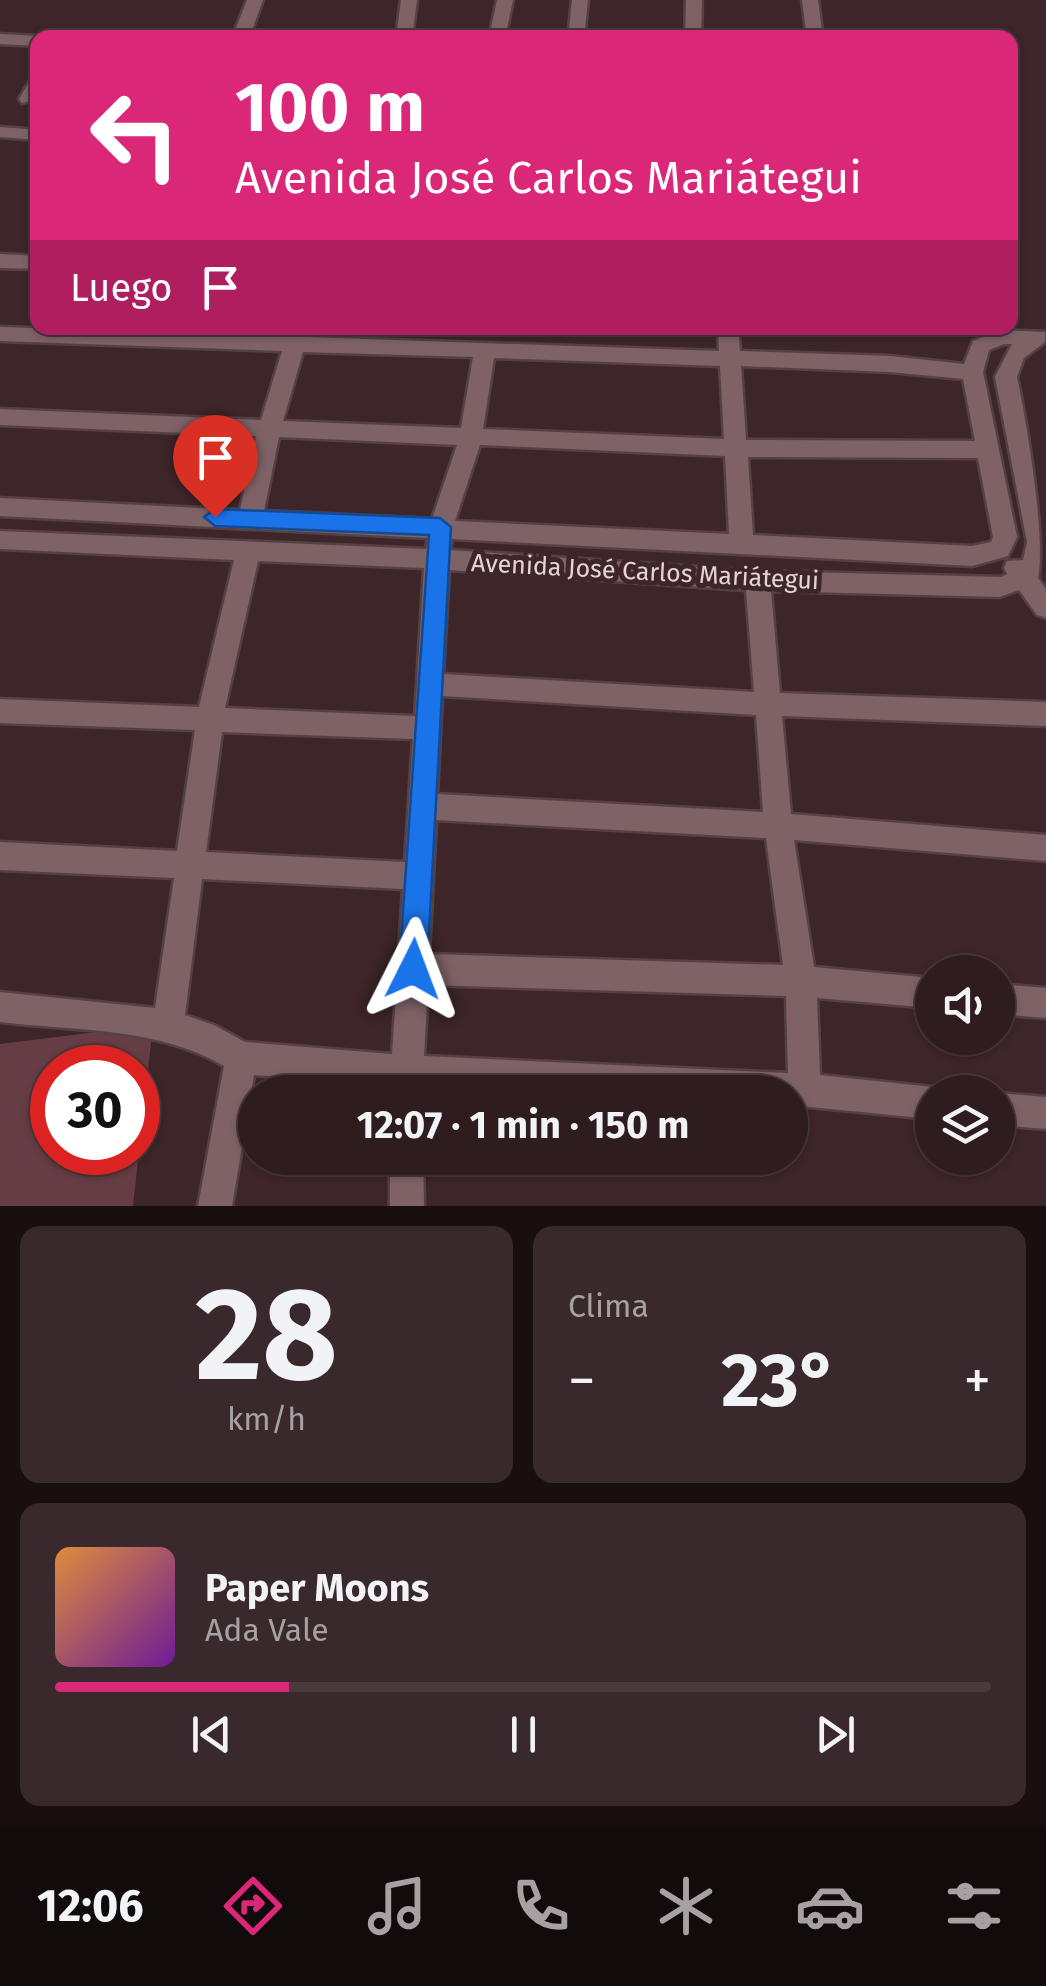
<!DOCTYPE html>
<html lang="es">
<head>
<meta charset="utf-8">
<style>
  :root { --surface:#2e1c1f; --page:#3a292c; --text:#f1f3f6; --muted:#a7a1a4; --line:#493a3d; --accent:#db2777 }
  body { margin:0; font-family:"Fira Sans",sans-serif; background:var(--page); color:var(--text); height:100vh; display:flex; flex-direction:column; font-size:38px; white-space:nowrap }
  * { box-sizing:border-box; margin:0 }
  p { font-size:32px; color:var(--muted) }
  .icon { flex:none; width:55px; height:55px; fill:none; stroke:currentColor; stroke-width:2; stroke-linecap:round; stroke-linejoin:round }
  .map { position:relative; height:1206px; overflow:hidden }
  .details { display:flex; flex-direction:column; gap:20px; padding:20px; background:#190f11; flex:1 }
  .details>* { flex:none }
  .banner { position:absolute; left:30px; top:30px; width:988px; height:305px; border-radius:20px; box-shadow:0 2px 8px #0004,0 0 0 2px var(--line); background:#db2777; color:#fff; overflow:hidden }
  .fabs { position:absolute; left:915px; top:955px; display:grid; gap:20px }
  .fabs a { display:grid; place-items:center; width:100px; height:100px; border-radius:50%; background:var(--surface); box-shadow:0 2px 8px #0004,0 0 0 2px var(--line); font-size:50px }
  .speed { position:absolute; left:30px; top:1045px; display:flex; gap:20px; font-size:50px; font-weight:700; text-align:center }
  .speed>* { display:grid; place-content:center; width:130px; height:130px; border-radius:50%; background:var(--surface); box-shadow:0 2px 8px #0004,0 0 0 2px var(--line); line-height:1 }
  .speed .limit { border:15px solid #d22; background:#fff; color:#111 }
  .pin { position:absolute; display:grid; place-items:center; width:85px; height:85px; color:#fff; margin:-102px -42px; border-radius:50% 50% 50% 0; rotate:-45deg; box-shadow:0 0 10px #0007 }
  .pin .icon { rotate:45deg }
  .me { position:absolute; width:110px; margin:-55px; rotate:3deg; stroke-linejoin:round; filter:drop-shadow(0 0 8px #0008) }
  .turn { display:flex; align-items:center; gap:35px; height:210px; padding:0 40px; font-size:45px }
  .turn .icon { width:130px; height:130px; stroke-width:2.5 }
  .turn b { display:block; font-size:70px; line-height:85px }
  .then { display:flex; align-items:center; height:95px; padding:0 40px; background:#0003; gap:20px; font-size:38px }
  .big { font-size:75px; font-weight:700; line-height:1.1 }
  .details .widget { flex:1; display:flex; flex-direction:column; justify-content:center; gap:15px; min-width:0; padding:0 35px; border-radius:20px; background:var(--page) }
  .details .dial { align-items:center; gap:0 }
  .dial b { font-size:130px; line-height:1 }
  .song { display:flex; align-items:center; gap:30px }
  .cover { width:120px; height:120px; border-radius:15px; background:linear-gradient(135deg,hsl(30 70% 55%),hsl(280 70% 35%)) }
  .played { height:10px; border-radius:5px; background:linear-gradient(90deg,var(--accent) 25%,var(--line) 25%) }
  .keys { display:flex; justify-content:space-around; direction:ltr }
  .heat { display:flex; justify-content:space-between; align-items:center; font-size:55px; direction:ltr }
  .details .tiles { flex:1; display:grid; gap:20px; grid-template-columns:1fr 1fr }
  .widget:last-child { grid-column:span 2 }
  .trip { position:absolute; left:238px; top:1075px; width:570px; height:100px; border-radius:50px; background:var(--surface); box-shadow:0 2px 8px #0004,0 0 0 2px var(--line); font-weight:700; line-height:100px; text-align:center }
  .tabs { display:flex; height:160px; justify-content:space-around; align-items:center; background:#120b0c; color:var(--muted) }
  .tabs .icon { width:70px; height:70px }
  .tabs .on { color:var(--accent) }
  .tabs b { font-size:45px; color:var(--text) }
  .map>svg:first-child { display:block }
  .green { fill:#663d44; fill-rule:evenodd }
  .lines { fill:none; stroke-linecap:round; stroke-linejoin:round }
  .minor-casing { stroke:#554144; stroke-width:5 }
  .minor { fill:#7f6266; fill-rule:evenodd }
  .route { fill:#1a73e8; stroke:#114b97; stroke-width:2.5 }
  .labels { text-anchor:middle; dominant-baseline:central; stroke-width:10; stroke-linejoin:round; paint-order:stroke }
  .street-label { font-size:25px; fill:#e5d4d6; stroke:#3d2529 }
</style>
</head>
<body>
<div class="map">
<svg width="1046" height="1206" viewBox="0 0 1046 1206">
  <rect width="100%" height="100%" fill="#3d2529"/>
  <path class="green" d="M153,1025L133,1206H0V1044ZM52,1068H138V1152H52Z"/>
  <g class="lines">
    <defs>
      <path id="minor" d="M247,0H263L249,38H232Z
        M401,0H417L412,38H396Z
        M497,0H513L505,38H489Z
        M572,0H588L584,38H568Z
        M686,0H702L701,38H685Z
        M802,0H818L823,38H807Z
        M0,34L38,36L44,38H38V46L0,44Z
        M38,76L37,99L22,103L19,99L32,77Z
        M0,127L38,130V140L0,137Z
        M0,254L38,256V269L0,268Z
        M0,327L286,336L289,328H309L307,337L719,351L718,328H738L740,351L890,356L964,364L973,341L1001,330L1045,332V342L1024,358L1017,377C1027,424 1046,538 1038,578L1046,589V618L1037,615L1019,590L1000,597L771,591L780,693L1046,702V726L782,716L791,814L1046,835V861L794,840L814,967L932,978V1008L817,998L820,1075L932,1087L944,1092H932V1119L790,1105V1092H521L422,1088V1092H390V1086L254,1075L232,1206H198L224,1066C158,1027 74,1031 0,1022V992L155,1008L174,878L0,870V842L177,851L195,730L0,723V699L199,707L234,560L0,549V531L426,549L428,538L0,516V498L240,510L256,436L0,425V409L261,420L282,351L0,341ZM1004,344H1012L995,377L1027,542L1023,560L1007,561L1004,568L1007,574L1001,577L758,571L450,550L452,539L972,566L1008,556L1017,537L983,372L989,350ZM303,352L473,357L461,428L283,421ZM494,358L720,366L724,439L483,429ZM741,366L890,372L963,379L975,441L746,440ZM279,437L457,445L432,519L264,511ZM480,445L725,456L729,534L455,521ZM748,457L978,458L993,537L991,542L972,546L753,535ZM258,561L424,568L415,716L225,708ZM449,570L746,590L754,692L443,674ZM442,696L756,715L763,812L437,794ZM222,732L413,739L405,862L206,852ZM436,820L766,838L783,965L429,954ZM202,879L403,889L392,1054L245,1042L214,1025L185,1015ZM428,985L786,996L788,1073L424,1056Z
        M998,984L1046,988V1018L998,1014Z
        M998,1093L1046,1097V1129L998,1125Z
        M390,1158H423L424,1206H390Z"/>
    </defs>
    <use href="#minor" class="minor-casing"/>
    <use href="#minor" class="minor"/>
  </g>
  <path class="route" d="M215,509L440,518L451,527L427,969L423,979L413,983L403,979L399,969L429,535L215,526L204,517Z"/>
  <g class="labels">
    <g class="street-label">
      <text transform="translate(645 572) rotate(3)">Avenida José Carlos Mariátegui</text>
    </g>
  </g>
</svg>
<div class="fabs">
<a><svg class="icon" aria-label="sound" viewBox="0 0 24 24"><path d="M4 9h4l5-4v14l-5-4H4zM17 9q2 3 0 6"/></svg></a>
<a><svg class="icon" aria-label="layers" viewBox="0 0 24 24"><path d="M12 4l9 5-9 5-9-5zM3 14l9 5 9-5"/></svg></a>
</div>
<div class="speed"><div class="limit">30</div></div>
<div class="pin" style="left:215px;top:517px;background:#d93025"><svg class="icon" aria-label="arrive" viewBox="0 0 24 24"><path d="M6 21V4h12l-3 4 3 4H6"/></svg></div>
<svg class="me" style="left:413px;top:969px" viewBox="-20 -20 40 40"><path d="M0-17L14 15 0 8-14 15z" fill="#1a73e8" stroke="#fff" stroke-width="4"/></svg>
<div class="trip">12:07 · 1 min · 150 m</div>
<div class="banner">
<div class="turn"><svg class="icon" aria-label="left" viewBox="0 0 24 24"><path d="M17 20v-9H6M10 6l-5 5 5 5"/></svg><div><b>100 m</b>Avenida José Carlos Mariátegui</div></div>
<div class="then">Luego<svg class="icon" aria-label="arrive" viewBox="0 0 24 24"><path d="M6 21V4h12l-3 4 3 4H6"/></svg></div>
</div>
</div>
<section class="details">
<div class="tiles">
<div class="widget dial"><b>28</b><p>km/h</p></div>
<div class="widget"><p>Clima</p>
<div class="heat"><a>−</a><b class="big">23°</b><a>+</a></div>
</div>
<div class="widget">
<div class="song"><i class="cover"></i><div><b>Paper Moons</b><p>Ada Vale</p></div></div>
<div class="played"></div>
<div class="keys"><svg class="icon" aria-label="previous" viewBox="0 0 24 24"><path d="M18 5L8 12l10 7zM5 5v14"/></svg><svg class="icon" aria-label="pause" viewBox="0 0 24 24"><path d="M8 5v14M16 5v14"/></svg><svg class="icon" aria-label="next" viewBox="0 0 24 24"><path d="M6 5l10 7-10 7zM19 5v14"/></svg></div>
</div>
</div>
</section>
<nav class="tabs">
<b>12:06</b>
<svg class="icon on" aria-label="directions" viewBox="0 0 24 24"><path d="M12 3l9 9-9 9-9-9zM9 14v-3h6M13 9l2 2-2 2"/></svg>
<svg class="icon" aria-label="music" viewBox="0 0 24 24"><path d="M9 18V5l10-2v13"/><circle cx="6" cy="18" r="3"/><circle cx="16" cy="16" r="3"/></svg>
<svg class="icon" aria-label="phone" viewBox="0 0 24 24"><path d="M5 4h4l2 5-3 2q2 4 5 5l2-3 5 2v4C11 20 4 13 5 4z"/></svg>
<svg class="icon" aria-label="climate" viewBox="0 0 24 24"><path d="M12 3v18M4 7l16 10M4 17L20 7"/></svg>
<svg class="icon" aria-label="car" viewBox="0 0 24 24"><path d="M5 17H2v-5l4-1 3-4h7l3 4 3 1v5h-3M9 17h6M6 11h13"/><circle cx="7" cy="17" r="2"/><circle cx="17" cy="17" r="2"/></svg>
<svg class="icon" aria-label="filters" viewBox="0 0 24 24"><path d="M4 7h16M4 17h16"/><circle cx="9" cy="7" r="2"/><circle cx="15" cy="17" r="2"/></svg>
</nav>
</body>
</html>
